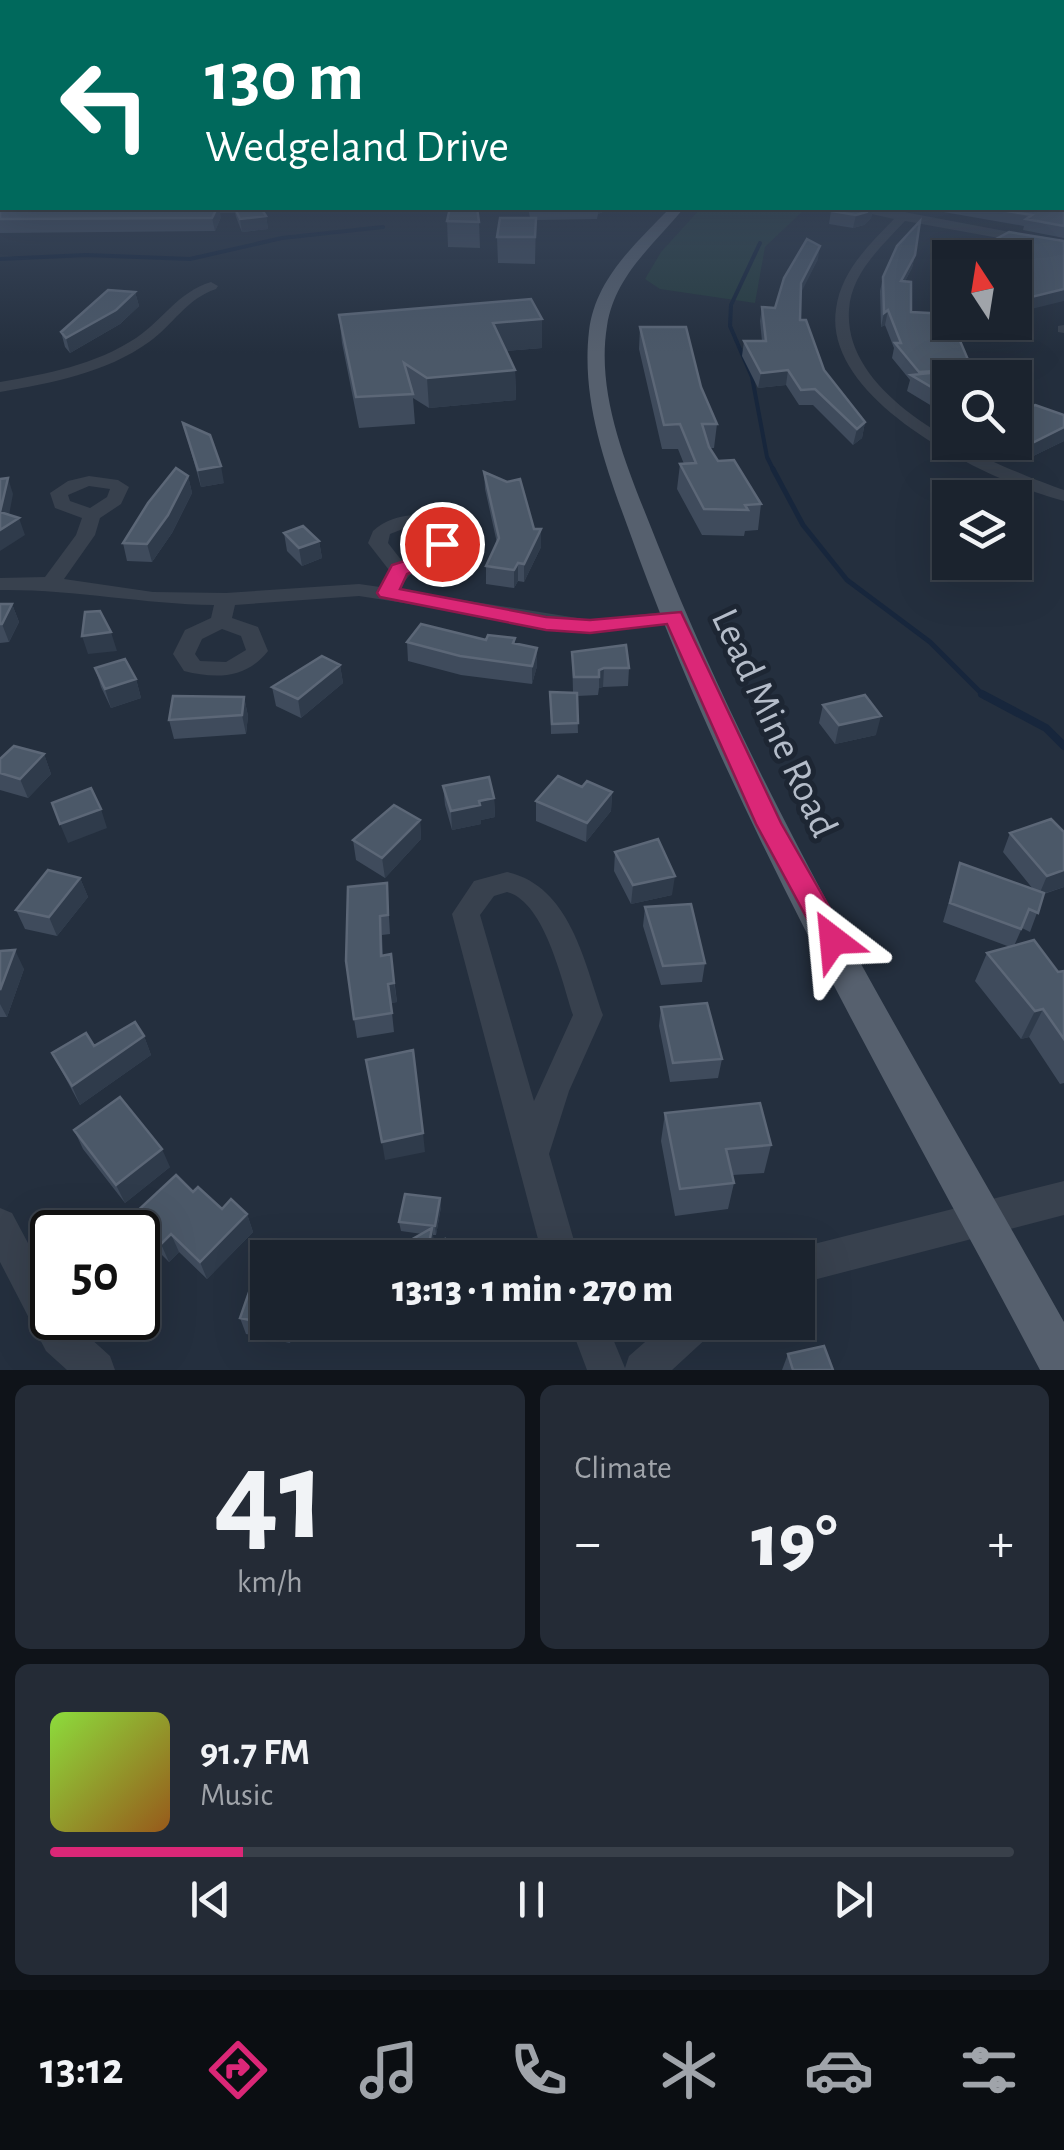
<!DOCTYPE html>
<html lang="en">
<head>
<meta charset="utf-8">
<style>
  :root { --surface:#1b232e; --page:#242b36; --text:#f1f3f6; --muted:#a0a4aa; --line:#39404a; --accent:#db2777 }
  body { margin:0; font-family:"Alegreya Sans",sans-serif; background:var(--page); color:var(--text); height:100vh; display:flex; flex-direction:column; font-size:38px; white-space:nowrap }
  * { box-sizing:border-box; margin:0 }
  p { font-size:32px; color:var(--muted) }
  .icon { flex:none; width:55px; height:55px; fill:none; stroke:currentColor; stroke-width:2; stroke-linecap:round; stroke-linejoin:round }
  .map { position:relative; height:1370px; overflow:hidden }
  .details { display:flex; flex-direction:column; gap:15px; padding:15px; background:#0f1319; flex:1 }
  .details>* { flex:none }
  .hud { position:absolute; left:0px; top:0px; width:1065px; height:210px; box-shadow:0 10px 40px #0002,0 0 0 2px var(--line); background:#00695c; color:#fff; overflow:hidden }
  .needle { width:65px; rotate:348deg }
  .buttons { position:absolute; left:932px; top:240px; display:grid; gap:20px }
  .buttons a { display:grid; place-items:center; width:100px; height:100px; border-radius:0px; background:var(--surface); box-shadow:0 10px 40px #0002,0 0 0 2px var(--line); font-size:50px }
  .speed { position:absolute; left:30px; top:1210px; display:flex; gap:20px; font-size:50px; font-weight:700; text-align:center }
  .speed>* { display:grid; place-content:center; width:130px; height:130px; border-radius:50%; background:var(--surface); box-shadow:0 10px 40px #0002,0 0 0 2px var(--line); line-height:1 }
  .speed .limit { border:5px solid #111; border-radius:15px; background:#fff; color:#111 }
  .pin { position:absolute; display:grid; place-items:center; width:85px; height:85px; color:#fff; margin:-42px; border:5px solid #fff; border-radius:50%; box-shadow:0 2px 10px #0007 }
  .me { position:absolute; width:110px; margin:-55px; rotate:331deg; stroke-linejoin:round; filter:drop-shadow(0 0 8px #0008) }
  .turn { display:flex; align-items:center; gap:35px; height:210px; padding:0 40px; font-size:45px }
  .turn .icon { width:130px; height:130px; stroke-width:2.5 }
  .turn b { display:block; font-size:70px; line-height:85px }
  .big { font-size:75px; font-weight:800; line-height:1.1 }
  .details .card { flex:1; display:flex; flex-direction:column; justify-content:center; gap:15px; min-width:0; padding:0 35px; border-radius:15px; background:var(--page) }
  .details .dial { align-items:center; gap:0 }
  .dial b { font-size:130px; line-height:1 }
  .song { display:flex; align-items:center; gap:30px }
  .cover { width:120px; height:120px; border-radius:15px; background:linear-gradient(135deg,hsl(90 70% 55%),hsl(30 70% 35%)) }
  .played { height:10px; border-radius:5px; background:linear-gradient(90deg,var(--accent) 20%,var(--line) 20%) }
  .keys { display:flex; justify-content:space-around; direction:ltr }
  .heat { display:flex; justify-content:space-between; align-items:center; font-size:55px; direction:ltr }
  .details .tiles { flex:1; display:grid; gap:15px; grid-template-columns:1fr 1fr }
  .card:last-child { grid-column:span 2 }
  .trip { position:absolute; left:250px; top:1240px; width:565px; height:100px; border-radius:0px; background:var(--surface); box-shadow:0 10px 40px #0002,0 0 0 2px var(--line); font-weight:800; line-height:100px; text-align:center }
  .menu { display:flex; height:160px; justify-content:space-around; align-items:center; background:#0b0e12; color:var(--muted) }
  .menu .icon { width:70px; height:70px }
  .menu .selected { color:var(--accent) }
  .menu b { font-size:45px; color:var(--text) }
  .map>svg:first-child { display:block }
  .green { fill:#263c3f }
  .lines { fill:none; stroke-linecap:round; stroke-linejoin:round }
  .stream-far2 { stroke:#17263c; stroke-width:4 }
  .stream-far1 { stroke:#17263c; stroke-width:5 }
  .stream { stroke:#17263c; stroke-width:8 }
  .minor { fill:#38414e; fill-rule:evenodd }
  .major { fill:#56606e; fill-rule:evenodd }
  .wall { fill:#3f4b5c }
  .shaded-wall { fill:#2f3b4b }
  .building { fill:#4b5868; stroke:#5c6777; stroke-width:2.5 }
  .route { fill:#db2777; stroke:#8e194d; stroke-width:2.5 }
  .labels { text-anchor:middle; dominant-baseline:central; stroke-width:10; stroke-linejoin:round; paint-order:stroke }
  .street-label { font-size:40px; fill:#b4bcc9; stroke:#1d2633 }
</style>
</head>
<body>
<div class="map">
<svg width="1064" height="1370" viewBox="0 0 1064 1370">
  <rect width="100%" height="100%" fill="#242f3e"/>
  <path class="green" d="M701,208H806L765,247L755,303L660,289L645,279L661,252Z"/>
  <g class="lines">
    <path class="stream-far2" d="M760,243L731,305L730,326L752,377L767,457L774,471
      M0,259L86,255L190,259L282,238L383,227"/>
    <path class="stream-far1" d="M773,469L803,525L847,580L930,642L985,697"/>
    <path class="stream" d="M982,694L1046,728L1064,746"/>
    <path class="minor" d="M188,208H246L248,210L242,213H184Z
      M845,208L904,212L1064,242V250L905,221C882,246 851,273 849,310C843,404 994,465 1064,490V501C991,482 822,402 836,309C841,271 869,245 894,219Z
      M211,282L218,286L216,289C186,299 173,325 149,342C106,373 51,383 0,392V382C46,374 95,365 136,338C163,320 178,292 211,282Z
      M1064,325V333L1058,332V326Z
      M89,476L118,480L129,487L121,504L100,518L95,535L64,579L153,592L226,593L359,584L380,587L389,570L368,543L373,531C394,511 436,509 457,529C442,560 413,563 399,590L590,620L674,611L684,617L674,623L590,632L359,596L235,605L232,618L258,627L268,651C246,679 216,679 184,671L173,654L185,630L211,618L214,605C142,604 72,589 0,590V578L45,577L76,535L82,518L55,508L50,493L68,481ZM89,486L110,489L107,497L90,508L70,501L68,495ZM423,526L437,531C430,546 417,554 402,561L388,543L390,534L408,527ZM222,629L241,636L246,650L226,662L200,661L195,654L202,639Z
      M507,872C570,886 584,961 603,1015L569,1091L549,1154L579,1258H543L452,914L474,881ZM507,892C545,902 562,982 573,1015L534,1101L480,915L494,896Z
      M1064,1181V1215L798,1284V1258H784L798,1248Z
      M0,1208L12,1213L52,1288V1318H68L110,1356L115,1370H67L46,1351L0,1262Z
      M569,1322H606L625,1368L629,1356L668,1322H715L710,1335L672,1370H587Z"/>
    <path class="major" d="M670,208H684C653,246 615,275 607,326C595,400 632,478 658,545C766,817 921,1067 1064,1322V1370H1040C900,1104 743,841 639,558C613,485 580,410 589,331C595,279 636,243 670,208Z"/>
  </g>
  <path class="wall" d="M1064,171V238L1023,230L1024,226L938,211V208H1062Z
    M0,207L221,217L215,231L0,233Z
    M234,208H267L262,209L266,216L268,229L242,232L236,217Z
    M528,208H605V211L598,214L597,219L536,220L535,264L498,263L497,237L530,218Z
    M834,208H873L871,218L864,225L853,228L829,224L831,211Z
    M447,221L479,222L480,248L448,247Z
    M915,255L912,268L905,281L911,312L972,369L970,378H950V417L907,391L910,380L892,358L894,348L885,325L881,327L880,291L883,277Z
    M818,259L800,293V320L824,370L865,422L862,438L853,445L813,405H799L786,385L758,388L742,356L744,341H762L760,321L762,307L775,308Z
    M135,292L139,306L120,324L70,353L65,347L61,332Z
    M339,315L542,348L506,351L515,370L516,400L429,408L413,398L415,424L359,428L342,343Z
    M640,327L701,387L717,424L714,448H710L718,461L761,504L758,530L745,531L744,536L702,535L677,489L680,464H684L678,449H662L639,349Z
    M1064,415V441L1023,461L992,442H1015V416Z
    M183,423L224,483L201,487Z
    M484,472L534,529L541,547L524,582L518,581L514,588L486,584V566L497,543L485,489Z
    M188,476L192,493L172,533L152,562L127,561L123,543Z
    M284,533L319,541L322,558L302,566L287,551Z
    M0,604H12L19,622L9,642L0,643Z
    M515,638V644L537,666L532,684L461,675L408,661L407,642Z
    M572,652L629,668L628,686L603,687L599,688L598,695L577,696L578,733L551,734L550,692L573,693Z
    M340,665L343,683L301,718L276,706L272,687Z
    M95,668L136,679L141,698L111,708L101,687Z
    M244,697L248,716L246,734L174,739L169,720Z
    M823,705L876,735L835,744L819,723Z
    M44,754L51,774L28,798L0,790V759Z
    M443,786L494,798L495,817L481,820V824L452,830L445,805Z
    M582,787L612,792L611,811L586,842L536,821V801Z
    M420,820L421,839L385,878L356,860L353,840Z
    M1010,833L1064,887L1044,894L1030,932L1022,928L1014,946L1058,972L1064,971V1083L1060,1084L1029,1037L1021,1039L975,981L987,953L1010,947L943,922L960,863L1033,889L1003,852Z
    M615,852L672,895L631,904L614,871Z
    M80,878L88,897L57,936L25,929L16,910Z
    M387,883L390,934L382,935L383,955L391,954L397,1002L391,1003L394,1032L357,1038L354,1019Z
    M645,907L705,963L702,982L661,985L643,926Z
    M0,951L24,969L7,1017H0Z
    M661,1007L722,1059L718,1078L670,1082L659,1026Z
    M144,1036L151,1055L80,1105L52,1053Z
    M665,1113L771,1145L764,1173L733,1175L734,1183L728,1209L675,1216L661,1141Z
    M74,1130L170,1167L125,1203L83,1149Z
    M440,1198L441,1207L436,1235H433L434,1245L454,1258H397L395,1249L422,1234L401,1231L399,1222Z
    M222,1209L247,1214L253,1232L207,1279L179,1252L169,1262L141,1234L132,1216Z
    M240,1318L268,1322H336L332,1337L294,1330L290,1343L246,1334Z
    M788,1354L833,1370H782Z"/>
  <path class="shaded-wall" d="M217,208H219L221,217L215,231L212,218Z
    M598,208H605V211L598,214Z
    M871,208H873L871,218L864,225L853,228L856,215Z
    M266,216L268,229L242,232L240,219Z
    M820,246L818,259L799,297L801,283Z
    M915,255L912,268L898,295L901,281Z
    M1064,289V301L1015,313V301Z
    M135,292L139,306L120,324L70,353L66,338Z
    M888,310L885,325L881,327L884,313Z
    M542,319V348L494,352L493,323Z
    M515,370L516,400L429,408L427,378Z
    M788,370L786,385L758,388L761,373Z
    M865,422L862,438L853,445L857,429Z
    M1064,427V441L1023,461L1028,445Z
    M221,466L224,483L201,487L198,470Z
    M188,476L192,493L172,533L152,562L147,544Z
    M8,478L13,494L7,526L19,518L25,535L0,551V512Z
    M541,529V547L524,582V564Z
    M319,541L322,558L302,566L299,548Z
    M518,563V581L514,588V570Z
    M12,604L19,622L9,642L2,624Z
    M111,632L117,651L88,654L82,636Z
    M537,648V666L532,684V666Z
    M340,665L343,683L301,718L298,699Z
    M604,668L603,687L599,688V670Z
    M136,679L141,698L111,708L105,689Z
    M244,697L248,716L246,734L242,715Z
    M881,716L876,735L835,744L839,725Z
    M44,754L51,774L28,798L20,779Z
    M612,792L611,811L586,842L587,823Z
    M494,798L495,817L481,820V824L452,830L451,811Z
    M101,809L107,828L68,843L60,824Z
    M420,820L421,839L385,878L382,858Z
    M1064,858V887L1039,895L1047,876Z
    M675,876L672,895L631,904L633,885Z
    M80,878L88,897L57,936L49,917Z
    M15,950L24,969L7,1017L0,1004V990Z
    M394,983L397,1002L391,1003L388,984Z
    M1043,1009L1029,1037L1021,1039L1035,1011Z
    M144,1036L151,1055L80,1105L72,1086Z
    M423,1133L425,1152L385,1160L382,1142Z
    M162,1149L170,1167L125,1203L116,1185Z
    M440,1198L441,1207L436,1235L435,1226Z
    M247,1214L253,1232L207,1279L200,1262Z
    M432,1228L434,1245L428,1249Z
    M171,1234L179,1252L169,1262L161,1244Z
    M286,1322H292L294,1330L290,1343L285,1327Z
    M328,1322H336L332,1337Z"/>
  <path class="building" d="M2,168V194H0V170Z
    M1062,171H1064V226L1026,219L1032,215L987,208H1062Z
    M0,207L2,208H217L212,218L0,219Z
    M235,208H261L266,216L240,219Z
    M450,208H477L479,222L447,221Z
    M834,208H871L867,212L856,215L831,211Z
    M500,218H536L535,237H497Z
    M920,221L915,255L901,281L911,282V312L948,314L950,322H952L972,369L919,372L895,343H901L888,310L884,313L883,277L897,246Z
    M1009,232L1064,241V289L1015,301V258H972L970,253Z
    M807,239L820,246L801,283L800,320H806L824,370L865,422L857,429L815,389L801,390L788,370L761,373L744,341H766L762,307L775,308L784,278Z
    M108,290L135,292L116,310L66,338L61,332Z
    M531,299L542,319L493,323L515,370L427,378L404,363L413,394L356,397L339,315Z
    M640,327H686L701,387L717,424H702L709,447L718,461L734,460L761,504L745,505L748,510L704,509L680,464L696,463L680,424L664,425Z
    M940,372L950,378V398L911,375Z
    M1035,405L1064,415V427L1028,445L1015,437V416Z
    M183,423L210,435L221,466L198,470Z
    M176,468L188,476L168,515L147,544L123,543L148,503Z
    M484,472L507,482L520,479L534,529H541L524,564L518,563L514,570L486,566L499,538Z
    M8,478L0,512L19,518L0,530V479Z
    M303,526L319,541L299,548L284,533Z
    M0,604H12L2,624H0Z
    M100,611L111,632L82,636L85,612Z
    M421,624L486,640L488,635L515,638L513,643L537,648L532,666L460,656L407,642Z
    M626,645L629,668H604L599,670V677H574L572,652Z
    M322,656L340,665L298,699L272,687Z
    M125,659L136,679L105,689L95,668Z
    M550,692L577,693L578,723L552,724Z
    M865,695L881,716L839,725L823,705Z
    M173,696L244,697L242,715L169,720Z
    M14,746L44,754L20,779L0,773V759Z
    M558,776L582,787L587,781L612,792L587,823L536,801Z
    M489,777L494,798L479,801L480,805L451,811L443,786Z
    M91,788L101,809L60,824L52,803Z
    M394,805L420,820L382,858L353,840Z
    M1051,819L1064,832V870L1047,876L1010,833Z
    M658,839L675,876L633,885L615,852Z
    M960,863L1044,893L1038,913L1029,909L1021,929L950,903Z
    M48,870L80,878L49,917L16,910Z
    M387,883L388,915L380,916L381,956L391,954L394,983L388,984L392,1013L354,1019L346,961L348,887Z
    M691,904L705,963L663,966L645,907Z
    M1034,940L1058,972L1064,971V1039L1043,1009L1035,1011L987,953Z
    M15,950L0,990V951Z
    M707,1003L722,1059L673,1063L661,1007Z
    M135,1022L144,1036L72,1086L52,1053L86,1033L94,1046Z
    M413,1050L423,1133L382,1142L366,1060Z
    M120,1097L162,1149L116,1185L74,1130Z
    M760,1103L771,1145L726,1149L734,1183L680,1189L665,1113Z
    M176,1175L193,1192L198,1187L222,1209L231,1199L247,1214L200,1262L171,1234L161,1244L132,1216Z
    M405,1194L440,1198L435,1226L399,1222Z
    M432,1228L428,1249L445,1239L454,1258H399L395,1249Z
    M261,1258L268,1259V1322H286L285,1327L240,1318Z
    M824,1346L833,1370H793L788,1354Z"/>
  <linearGradient id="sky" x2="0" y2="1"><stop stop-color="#141a22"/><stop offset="0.46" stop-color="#3f4d63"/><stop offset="1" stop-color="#3f4d63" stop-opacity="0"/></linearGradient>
  <rect width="1064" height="353" fill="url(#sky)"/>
  <path class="route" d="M442,538L449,540V548L428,566L407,574L400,589L546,617L590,620L681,612L781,823L848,940L843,948H823L756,824L667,624L590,633L546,630L380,597L377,593L392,565L414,558Z"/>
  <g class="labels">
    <g class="street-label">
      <text transform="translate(774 723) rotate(65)">Lead Mine Road</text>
    </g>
  </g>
</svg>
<div class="buttons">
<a><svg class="needle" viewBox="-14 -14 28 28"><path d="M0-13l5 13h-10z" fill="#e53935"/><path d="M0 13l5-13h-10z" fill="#a0a4aa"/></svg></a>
<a><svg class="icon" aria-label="search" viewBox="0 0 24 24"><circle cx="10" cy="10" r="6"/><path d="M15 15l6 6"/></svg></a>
<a><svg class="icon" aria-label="layers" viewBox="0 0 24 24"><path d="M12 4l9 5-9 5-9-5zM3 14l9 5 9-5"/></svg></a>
</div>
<div class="speed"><div class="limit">50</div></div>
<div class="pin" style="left:442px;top:544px;background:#d93025"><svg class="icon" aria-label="arrive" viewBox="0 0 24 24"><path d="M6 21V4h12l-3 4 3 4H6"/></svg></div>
<svg class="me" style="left:833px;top:940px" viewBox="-20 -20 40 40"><path d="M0-17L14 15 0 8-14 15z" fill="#db2777" stroke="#fff" stroke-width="4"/></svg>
<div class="trip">13:13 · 1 min · 270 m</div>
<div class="hud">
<div class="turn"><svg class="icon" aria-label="left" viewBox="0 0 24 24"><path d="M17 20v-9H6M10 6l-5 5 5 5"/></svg><div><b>130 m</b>Wedgeland Drive</div></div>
</div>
</div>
<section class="details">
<div class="tiles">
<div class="card dial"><b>41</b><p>km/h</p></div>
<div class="card"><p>Climate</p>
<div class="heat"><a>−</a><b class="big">19°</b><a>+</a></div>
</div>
<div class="card">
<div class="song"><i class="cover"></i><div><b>91.7 FM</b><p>Music</p></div></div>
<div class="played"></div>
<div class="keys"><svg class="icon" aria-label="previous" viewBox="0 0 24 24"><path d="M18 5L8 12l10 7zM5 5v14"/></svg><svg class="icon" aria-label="pause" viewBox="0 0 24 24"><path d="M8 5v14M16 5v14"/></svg><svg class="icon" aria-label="next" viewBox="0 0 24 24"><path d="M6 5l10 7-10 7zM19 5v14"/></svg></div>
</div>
</div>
</section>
<nav class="menu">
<b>13:12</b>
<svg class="icon selected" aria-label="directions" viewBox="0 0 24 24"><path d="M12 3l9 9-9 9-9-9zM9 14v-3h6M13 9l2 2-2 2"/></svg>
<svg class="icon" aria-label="music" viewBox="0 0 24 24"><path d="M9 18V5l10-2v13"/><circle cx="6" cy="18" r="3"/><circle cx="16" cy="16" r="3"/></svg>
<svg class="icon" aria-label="phone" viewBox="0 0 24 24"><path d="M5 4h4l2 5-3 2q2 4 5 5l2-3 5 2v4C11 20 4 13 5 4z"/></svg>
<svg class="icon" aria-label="climate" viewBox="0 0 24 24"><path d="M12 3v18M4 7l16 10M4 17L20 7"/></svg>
<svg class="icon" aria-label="car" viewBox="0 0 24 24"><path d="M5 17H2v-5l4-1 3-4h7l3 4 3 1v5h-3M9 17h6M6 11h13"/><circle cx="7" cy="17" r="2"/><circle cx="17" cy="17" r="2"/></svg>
<svg class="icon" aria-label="filters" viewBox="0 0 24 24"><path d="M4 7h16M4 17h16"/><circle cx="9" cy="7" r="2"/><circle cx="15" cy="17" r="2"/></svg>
</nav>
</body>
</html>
